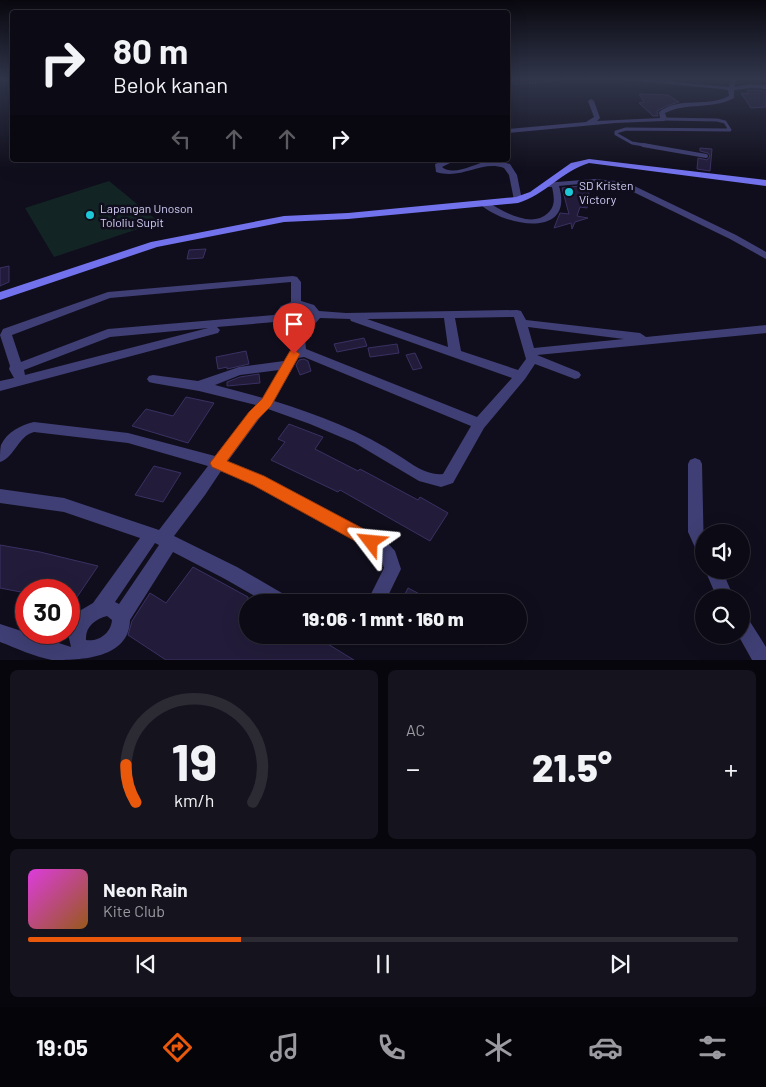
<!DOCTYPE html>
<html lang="id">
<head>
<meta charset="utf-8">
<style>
  :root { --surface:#0c0a15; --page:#15131e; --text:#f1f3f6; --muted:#9a9aa0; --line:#2c2b34; --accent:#ea580c }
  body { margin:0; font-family:Barlow,sans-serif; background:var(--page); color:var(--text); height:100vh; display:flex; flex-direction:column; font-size:19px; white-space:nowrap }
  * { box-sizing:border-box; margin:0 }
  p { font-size:16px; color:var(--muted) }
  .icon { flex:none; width:28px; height:28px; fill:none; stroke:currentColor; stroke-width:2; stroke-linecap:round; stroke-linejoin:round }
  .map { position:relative; height:660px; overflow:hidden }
  .side { display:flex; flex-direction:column; gap:10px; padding:10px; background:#07060c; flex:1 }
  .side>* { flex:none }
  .guide { position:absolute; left:10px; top:10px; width:500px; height:152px; border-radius:5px; box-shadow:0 5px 20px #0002,0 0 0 1px var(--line); background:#0c0a15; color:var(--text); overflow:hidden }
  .controls { position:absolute; left:695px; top:524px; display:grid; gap:10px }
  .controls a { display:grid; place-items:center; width:55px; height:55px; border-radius:50%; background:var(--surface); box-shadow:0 5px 20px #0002,0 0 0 1px var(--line); font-size:25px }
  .speed { position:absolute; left:15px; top:579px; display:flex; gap:10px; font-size:25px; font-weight:700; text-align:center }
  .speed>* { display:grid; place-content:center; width:65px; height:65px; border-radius:50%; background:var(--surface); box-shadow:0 5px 20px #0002,0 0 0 1px var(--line); line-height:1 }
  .speed .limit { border:8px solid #d22; background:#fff; color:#111 }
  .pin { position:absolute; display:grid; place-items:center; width:42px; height:42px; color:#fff; margin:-51px -21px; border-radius:50% 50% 50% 0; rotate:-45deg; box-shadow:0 0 5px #0007 }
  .pin .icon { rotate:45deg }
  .me { position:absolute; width:55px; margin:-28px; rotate:299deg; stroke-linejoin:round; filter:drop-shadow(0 0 4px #0008) }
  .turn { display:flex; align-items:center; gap:18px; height:105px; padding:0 20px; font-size:22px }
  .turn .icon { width:65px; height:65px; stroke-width:2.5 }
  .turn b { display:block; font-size:35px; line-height:42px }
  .lanes { display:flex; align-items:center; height:48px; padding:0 20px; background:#0003; justify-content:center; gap:25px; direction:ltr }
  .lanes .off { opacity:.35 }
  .big { font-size:38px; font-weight:800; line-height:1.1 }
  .side .tile { flex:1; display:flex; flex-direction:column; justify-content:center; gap:8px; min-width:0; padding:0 18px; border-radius:8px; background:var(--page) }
  .side .dial { align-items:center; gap:0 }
  .dial svg { height:130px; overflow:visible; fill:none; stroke:var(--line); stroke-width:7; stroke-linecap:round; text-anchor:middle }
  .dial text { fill:var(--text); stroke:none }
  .song { display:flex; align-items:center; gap:15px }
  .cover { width:60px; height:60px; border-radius:8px; background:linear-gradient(135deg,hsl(300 70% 55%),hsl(30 70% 35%)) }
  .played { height:5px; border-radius:2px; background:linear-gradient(90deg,var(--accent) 30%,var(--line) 30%) }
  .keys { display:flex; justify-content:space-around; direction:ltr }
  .heat { display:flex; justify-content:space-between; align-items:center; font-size:28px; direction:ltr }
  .side .tiles { flex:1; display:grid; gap:10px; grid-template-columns:1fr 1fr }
  .tile:last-child { grid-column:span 2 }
  .trip { position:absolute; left:239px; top:594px; width:288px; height:50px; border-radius:25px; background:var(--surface); box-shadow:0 5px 20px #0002,0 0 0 1px var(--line); font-weight:800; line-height:50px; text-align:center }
  .tab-bar { display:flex; height:80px; justify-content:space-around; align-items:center; background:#050408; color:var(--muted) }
  .tab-bar .icon { width:35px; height:35px }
  .tab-bar .selected { color:var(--accent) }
  .tab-bar b { font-size:22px; color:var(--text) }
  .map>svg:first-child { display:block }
  .green { fill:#122524 }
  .building { fill:#221c3a; stroke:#3a3163 }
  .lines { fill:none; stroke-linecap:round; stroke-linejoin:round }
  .path { stroke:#3ca098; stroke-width:1; stroke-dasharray:1 2; stroke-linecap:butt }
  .lane-far1 { stroke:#403f75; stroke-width:3 }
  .lane { stroke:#403f75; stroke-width:4 }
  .street { fill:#403f75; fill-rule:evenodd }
  .secondary { fill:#7372ed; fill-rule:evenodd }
  .route { fill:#ea580c; stroke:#983908 }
  .poi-dot { fill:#1cc7d7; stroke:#100e1c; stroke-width:2 }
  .labels { text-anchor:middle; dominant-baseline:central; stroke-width:5; stroke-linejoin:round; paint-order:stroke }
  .far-poi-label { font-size:12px; fill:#d3cff9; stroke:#100e1c; text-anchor:start }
</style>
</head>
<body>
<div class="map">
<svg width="766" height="660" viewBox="0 0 766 660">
  <rect width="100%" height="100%" fill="#100e1c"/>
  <path class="green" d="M109,181L159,222L54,257L25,208Z"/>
  <path class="building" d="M748,90L766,91V107L751,108L741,93L748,94Z
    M639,94L668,95L679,102L666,106L657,111L658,116H653L639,103L644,102Z
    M700,148L712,149L710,171L697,169L698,158L707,160L710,156L708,153L700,151Z
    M579,186H588L589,196L587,208L580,207L577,216L588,218L575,222L572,229L571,223L554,228L560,213L569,214L562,188Z
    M206,249L203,258L187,259L189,250Z
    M9,266V282L0,286V268Z
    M364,338L367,346L337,352L334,344Z
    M397,344L399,353L370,357L368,348Z
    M246,351L249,364L227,369V367L218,369L216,357Z
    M415,353L422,368L413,370L406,355Z
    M304,359L308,361L311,371L300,375L296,365L299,360Z
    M259,374L260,383L227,386V382L240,377Z
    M186,397L214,403L188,443L132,426L146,409L173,416Z
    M289,424L323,437L315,449L358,471L360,469L418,500L420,497L448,513L430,541L340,490L338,492L271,460L285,442L278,439Z
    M154,466L181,473L163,502L135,495Z
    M0,545L40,552L98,566L69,609V590H26V593L0,588Z
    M193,567L248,597V635H313L354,660H166L128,635L132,621L150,593L166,603Z
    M408,588L435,602H401Z"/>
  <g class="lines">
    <path class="path" d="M508,84L537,83L565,79H609"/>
    <path class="lane-far1" d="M650,146L632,143L616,134V132L626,129L730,130L725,122L717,120L664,119"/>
    <path class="lane" d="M643,145L706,156"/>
    <path class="street" d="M632,78L729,87L731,78H737L734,87L751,84L766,85V89L751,88L734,90V98C712,110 687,102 665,113L667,119L664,121L615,123L508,133V129L586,122L594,117L588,101L591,99L594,101L600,118L597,121L660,118L659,112C679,96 707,108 729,96L728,90L722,89L614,79Z
      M446,160H456L442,167C454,177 475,163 489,161C497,161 503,162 510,164L517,175L522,200L518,202L514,200L509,175L504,168C481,160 463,180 436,172L435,164Z
      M595,179L626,182L736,235L766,252V259L730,239L621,186C600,181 580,184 559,186C575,240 503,226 480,204L484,201L487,202C503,211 531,229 548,213C556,206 554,196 552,187H544V183Z
      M293,276L297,277L301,282V301L314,305L319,311L346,313L517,310L521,311L526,320L640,333L646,337L766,325V333L537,355L579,372L581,375L579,378L575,379L535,364L525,379L484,428L453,483L441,487L419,481L355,443L310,424L268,409L259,419L228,461L264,476L386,541L395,551L401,569L385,602H367L384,568L382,561L374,551L254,484L221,471L205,495L174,536L237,567L287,596L290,602H265L225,579L173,552L130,620C129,659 81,660 52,660C35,657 16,648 0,642V624L71,647L68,634L72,621L81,610L93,603L140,538L64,512L0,503V489L64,498L159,530L208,466L128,443L34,432C18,436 15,457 0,462C0,457 0,449 1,445C7,432 21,425 34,422L128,433L215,456L256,405L199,391L153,383L149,382L147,379L149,376L153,375L198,381L239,367L284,361L290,351L294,350L293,331L283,329L275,322L217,327L220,330L218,333L0,391V381L14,378L9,369L10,366L0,335L3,329L108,292ZM291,282V302L281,306L274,315L108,329L21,362L12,335L110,298ZM297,307L304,309L311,314L300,323H291L284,318L289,311ZM514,317L526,359L518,370L461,351L455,318ZM320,318L350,319L351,321L512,378L477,417L306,349L304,330L313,326ZM444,318L448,347L367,319ZM528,327L624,339L534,348ZM208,328L25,375L24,370L110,337ZM304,357L471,426L443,474C428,476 413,465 401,457C362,431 318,415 274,401L298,358ZM279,370L263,398L215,385L240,375ZM155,543L159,545L119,604L115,602ZM107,616L112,620C111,633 99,642 86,640C85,627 95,619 107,616Z
      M695,458L700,460L702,464L704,557L698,554L688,532V464L690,460Z
      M705,570H722L734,598H717Z
      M741,614L747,617L766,647V660H752L738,635H741Z
      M329,635H348L345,641L339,644L332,641Z"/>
    <path class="secondary" d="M589,159L766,180V186L589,163C562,171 545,195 518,203L348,219L284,222L157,247L0,300V292L151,242L284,216L348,213L516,197L530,192L571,163Z"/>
  </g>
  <linearGradient id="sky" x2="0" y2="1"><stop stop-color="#09080f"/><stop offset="0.46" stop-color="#31364b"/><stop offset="1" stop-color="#31364b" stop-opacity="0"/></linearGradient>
  <rect width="766" height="171" fill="url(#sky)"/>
  <path class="route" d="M294,350L300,354L271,406L258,419L227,461L264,476L377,536L379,542L377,547L371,549L366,547L253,485L212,467L210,463L249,412L262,399L290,351Z"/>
  <g class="poi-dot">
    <circle cx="569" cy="192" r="5"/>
    <circle cx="90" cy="215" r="5"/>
  </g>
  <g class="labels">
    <g class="far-poi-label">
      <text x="579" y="185">SD Kristen<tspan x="579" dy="14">Victory</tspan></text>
      <text x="100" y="208">Lapangan Unoson<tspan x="100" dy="14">Tololiu Supit</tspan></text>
    </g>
  </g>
</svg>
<div class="controls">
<a><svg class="icon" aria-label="sound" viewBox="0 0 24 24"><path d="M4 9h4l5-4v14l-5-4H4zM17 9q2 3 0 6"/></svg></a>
<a><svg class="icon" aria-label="search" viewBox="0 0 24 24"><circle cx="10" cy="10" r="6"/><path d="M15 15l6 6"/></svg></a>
</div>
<div class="speed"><div class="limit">30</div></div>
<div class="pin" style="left:294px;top:354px;background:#d93025"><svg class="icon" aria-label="arrive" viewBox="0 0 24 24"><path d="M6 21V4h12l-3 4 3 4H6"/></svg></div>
<svg class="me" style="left:371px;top:542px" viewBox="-20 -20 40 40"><path d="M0-17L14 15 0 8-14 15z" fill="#ea580c" stroke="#fff" stroke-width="4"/></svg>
<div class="trip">19:06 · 1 mnt · 160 m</div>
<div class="guide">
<div class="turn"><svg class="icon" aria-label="right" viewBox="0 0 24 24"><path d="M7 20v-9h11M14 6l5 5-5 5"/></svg><div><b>80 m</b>Belok kanan</div></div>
<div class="lanes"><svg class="icon off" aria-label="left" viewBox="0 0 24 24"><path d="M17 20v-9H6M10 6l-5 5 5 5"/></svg><svg class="icon off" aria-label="ahead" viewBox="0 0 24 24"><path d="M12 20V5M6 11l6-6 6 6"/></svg><svg class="icon off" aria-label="ahead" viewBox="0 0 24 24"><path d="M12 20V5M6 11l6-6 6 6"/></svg><svg class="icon" aria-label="right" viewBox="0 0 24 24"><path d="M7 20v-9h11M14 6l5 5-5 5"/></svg></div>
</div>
</div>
<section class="side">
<div class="tiles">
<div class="tile dial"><svg viewBox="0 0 100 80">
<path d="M14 69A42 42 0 1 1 86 69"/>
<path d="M14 69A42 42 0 0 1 8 46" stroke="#ea580c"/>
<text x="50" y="56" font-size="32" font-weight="700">19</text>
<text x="50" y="72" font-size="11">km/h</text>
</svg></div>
<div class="tile"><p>AC</p>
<div class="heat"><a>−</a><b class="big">21.5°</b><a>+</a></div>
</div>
<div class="tile">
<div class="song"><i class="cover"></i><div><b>Neon Rain</b><p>Kite Club</p></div></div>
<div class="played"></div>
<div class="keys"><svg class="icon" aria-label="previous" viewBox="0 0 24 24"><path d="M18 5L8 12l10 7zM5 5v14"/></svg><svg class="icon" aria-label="pause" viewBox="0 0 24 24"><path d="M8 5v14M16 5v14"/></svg><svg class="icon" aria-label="next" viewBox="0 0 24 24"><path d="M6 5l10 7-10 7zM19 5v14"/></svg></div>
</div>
</div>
</section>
<nav class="tab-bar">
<b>19:05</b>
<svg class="icon selected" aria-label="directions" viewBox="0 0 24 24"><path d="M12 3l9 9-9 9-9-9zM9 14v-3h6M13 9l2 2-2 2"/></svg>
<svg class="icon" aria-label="music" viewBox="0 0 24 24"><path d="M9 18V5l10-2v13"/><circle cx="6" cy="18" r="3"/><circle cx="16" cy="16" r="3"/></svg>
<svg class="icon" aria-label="phone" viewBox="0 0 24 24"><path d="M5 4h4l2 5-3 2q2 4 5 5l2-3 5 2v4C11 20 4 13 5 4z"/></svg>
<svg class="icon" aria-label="climate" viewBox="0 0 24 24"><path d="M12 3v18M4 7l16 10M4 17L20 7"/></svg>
<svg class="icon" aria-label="car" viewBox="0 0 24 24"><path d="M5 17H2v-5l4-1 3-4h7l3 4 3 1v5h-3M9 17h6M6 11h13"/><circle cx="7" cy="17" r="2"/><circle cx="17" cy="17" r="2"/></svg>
<svg class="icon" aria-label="filters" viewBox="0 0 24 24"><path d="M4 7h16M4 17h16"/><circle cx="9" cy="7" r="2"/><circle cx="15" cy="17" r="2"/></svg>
</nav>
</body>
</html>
